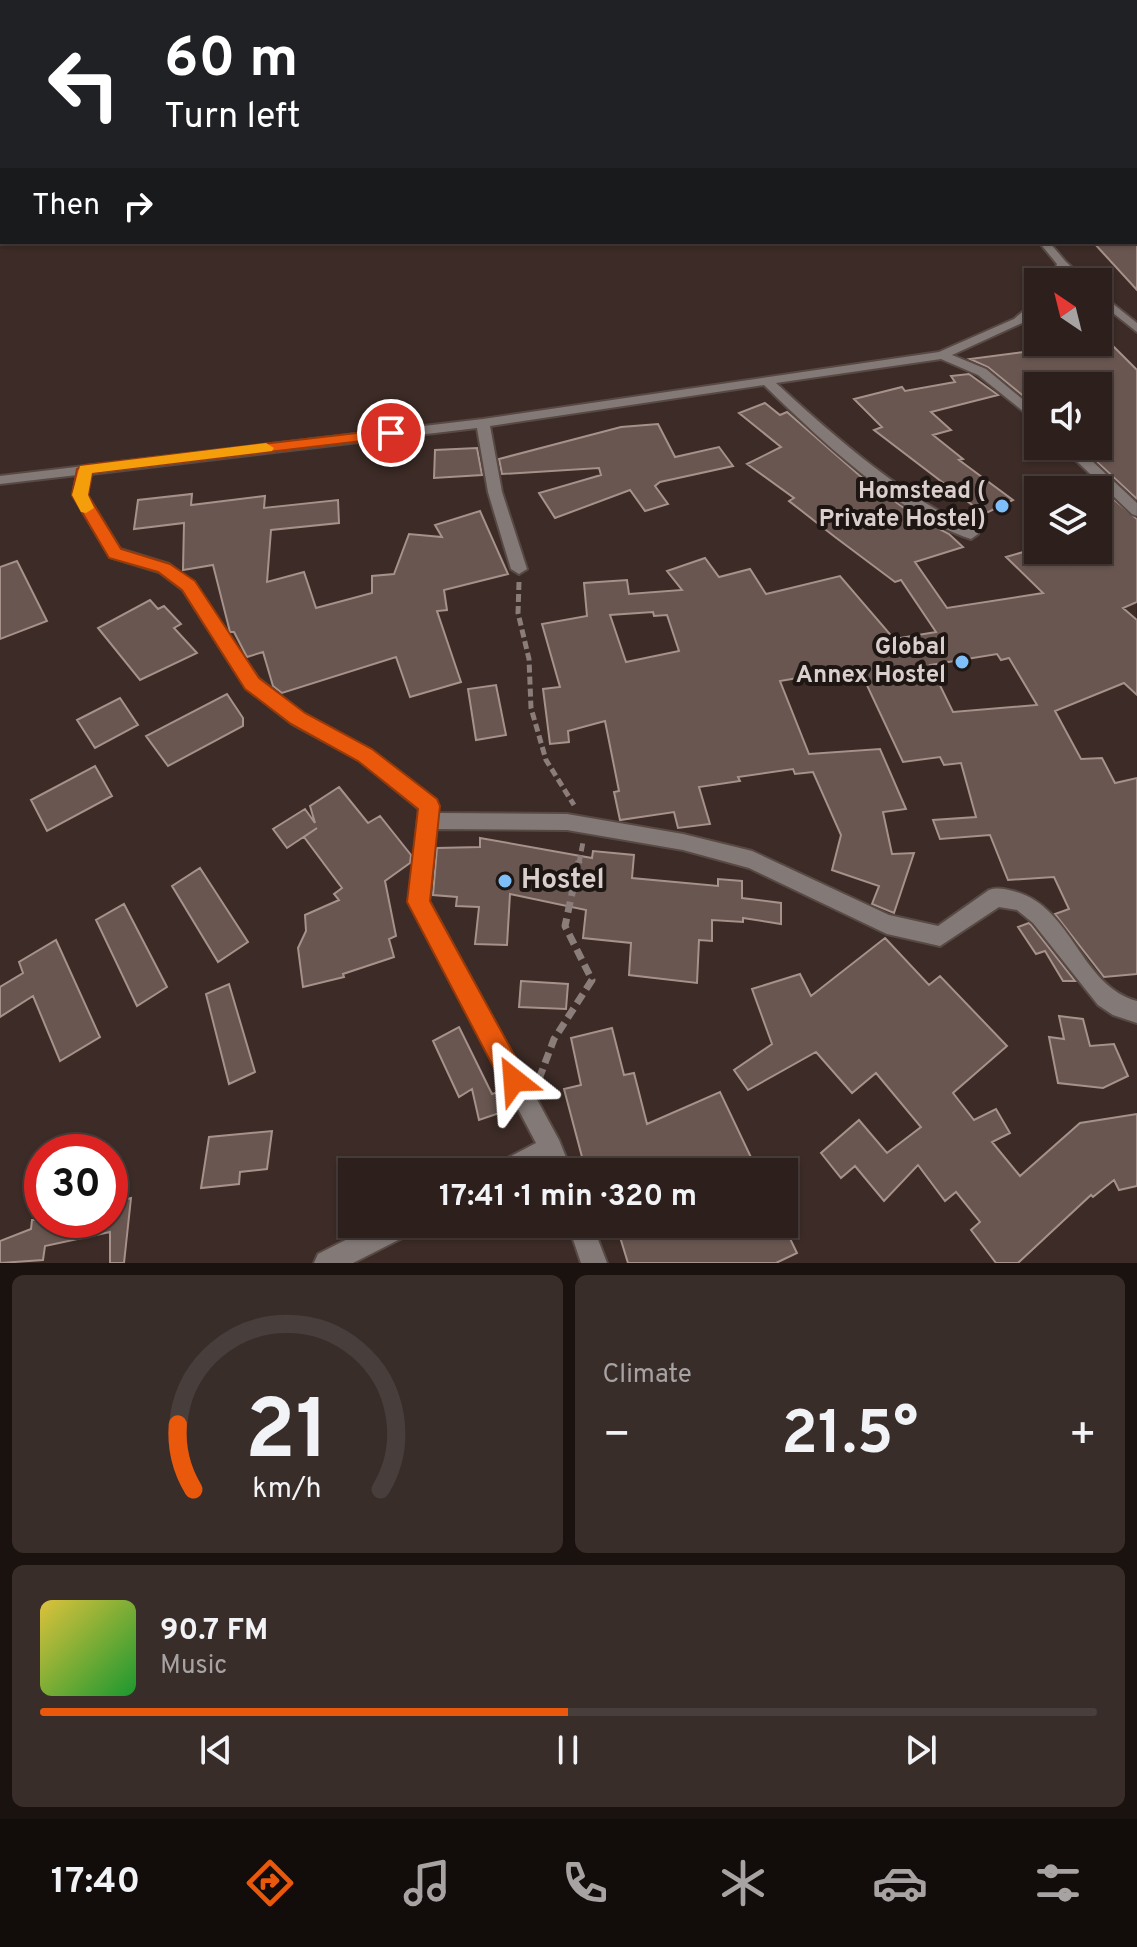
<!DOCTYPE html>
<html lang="en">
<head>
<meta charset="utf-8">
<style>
  :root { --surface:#2d201c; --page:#392d29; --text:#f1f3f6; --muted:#a7a3a3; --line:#483e3b; --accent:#ea580c }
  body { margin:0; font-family:Overpass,sans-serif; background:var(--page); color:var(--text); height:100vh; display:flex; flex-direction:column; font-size:30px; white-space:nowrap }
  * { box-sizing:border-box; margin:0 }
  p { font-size:26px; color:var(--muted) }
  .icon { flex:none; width:44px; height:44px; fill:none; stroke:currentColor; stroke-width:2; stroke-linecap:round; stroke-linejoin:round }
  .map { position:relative; height:1263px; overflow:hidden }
  .side { display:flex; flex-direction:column; gap:12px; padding:12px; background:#19120f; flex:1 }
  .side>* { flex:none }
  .top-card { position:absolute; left:0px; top:0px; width:1138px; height:244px; box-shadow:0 2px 6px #0004,0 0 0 2px var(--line); background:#202124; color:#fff; overflow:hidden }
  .needle { width:52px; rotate:325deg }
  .fabs { position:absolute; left:1024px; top:268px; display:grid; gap:16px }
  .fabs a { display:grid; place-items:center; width:88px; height:88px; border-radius:0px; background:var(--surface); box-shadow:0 2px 6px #0004,0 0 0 2px var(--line); font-size:40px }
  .speed { position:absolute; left:24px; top:1134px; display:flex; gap:16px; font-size:40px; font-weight:700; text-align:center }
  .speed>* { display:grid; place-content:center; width:104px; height:104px; border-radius:50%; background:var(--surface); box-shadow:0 2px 6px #0004,0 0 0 2px var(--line); line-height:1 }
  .speed .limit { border:12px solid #d22; background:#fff; color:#111 }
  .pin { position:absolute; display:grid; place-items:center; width:68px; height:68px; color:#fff; margin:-34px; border:4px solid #fff; border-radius:50%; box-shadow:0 2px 8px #0007 }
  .me { position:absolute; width:88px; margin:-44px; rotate:332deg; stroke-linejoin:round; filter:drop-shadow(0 0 6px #0008) }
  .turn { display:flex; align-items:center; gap:28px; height:168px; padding:0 32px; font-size:36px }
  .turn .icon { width:104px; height:104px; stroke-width:2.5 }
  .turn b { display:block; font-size:56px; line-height:68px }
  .then { display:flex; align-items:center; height:76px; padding:0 32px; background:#0003; gap:16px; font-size:30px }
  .big { font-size:60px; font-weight:700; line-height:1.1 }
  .side .widget { flex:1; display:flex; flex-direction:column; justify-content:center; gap:12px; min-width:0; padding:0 28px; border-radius:12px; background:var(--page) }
  .side .dial { align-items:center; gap:0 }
  .dial svg { height:208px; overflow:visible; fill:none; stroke:var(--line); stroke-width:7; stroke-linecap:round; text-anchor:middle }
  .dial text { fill:var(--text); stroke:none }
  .song { display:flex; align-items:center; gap:24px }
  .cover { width:96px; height:96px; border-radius:12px; background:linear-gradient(135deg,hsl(50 70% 55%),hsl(130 70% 35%)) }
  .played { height:8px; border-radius:4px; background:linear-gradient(90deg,var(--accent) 50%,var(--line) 50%) }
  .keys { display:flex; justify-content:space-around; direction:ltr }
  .heat { display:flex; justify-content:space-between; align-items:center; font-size:44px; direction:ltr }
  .side .tiles { flex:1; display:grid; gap:12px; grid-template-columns:1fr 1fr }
  .widget:last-child { grid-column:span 2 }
  .trip { position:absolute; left:338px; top:1158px; width:460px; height:80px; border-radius:0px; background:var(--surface); box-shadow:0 2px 6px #0004,0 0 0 2px var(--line); font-weight:700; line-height:80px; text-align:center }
  .dock { display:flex; height:128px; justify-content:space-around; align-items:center; background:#120d0b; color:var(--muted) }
  .dock .icon { width:56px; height:56px }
  .dock .active { color:var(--accent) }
  .dock b { font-size:36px; color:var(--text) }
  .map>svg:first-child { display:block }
  .building { fill:#695650; stroke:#a6918b; stroke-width:2; fill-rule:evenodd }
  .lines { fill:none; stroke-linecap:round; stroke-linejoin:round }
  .lane-casing { stroke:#584944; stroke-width:4 }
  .street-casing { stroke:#584944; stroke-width:4 }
  .path-far2 { stroke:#8b7d79; stroke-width:2; stroke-dasharray:4 2; stroke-linecap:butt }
  .path-far1 { stroke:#8b7d79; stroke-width:5; stroke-dasharray:8 4; stroke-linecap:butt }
  .path { stroke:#8b7d79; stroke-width:7; stroke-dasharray:11 6; stroke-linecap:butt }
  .lane { fill:#837a77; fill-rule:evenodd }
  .street { fill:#837a77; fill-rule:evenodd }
  .route { fill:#ea580c; stroke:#983908; stroke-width:2 }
  .slow { fill:#f59e0b }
  .poi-dot { fill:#7ebef9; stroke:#1d1613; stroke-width:3 }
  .labels { text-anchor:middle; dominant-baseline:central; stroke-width:8; stroke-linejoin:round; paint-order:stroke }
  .poi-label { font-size:24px; font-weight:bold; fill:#dacfcc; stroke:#1d1613; text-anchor:end }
  .near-poi-label { font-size:28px; font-weight:bold; fill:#dacfcc; stroke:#1d1613; text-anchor:start }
</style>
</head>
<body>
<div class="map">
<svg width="1137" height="1263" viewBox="0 0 1137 1263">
  <rect width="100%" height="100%" fill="#3c2b26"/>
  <path class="building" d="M1093,242H1137V290Z
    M1108,341L1137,370V499L1080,446H1098V386H1069L1064,382L1038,386V408L988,367L970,359Z
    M969,374L998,395L931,412L951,430L933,435L963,459L959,460L1013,500L984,514L874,430L882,427L854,399L902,387L905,391L955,382L951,376Z
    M765,403L780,415L787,412L859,475L915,516L949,534L963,547L915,562L947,608L1043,593L1006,557L1030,550H1050L1066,565L1098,555V486L1137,519V602L1123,608L1137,620V695L1124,683L1055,711L1081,759L1102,758L1115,783L1137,778V974L1104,977L1055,914L1069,909L1054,877L1008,880L990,835L940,839L933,820L976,817L961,763L944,765L940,757L903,762L865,681L831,684L827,673L780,681L809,754L880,749L906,809L883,812L892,854L914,853L894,913L872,904L879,886L832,870L841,835L813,772L795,774L793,769L738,777L740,781L699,787L710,824L678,828L674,812L620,820L614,792L619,791L605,721L568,731L569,742L550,744L543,689L560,687L542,624L587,616L584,583L627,580L629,594L682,590L667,571L705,558L719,577L750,569L766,594L840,576L894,639L936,632L901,580L895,582L835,537L789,501L794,498L747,464L781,447L739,413ZM653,612L654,616L667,615L679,651L626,662L610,615ZM997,654L1001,660L1009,658L1037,705L953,712L930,665Z
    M658,424L675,457L719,447L733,466L660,482L655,486L668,504L645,511L630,490L555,518L539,493L601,475L599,468L502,474L499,459L621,427Z
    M477,448L482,475L434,478L435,450Z
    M192,494L191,505L265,496L264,508L338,500L339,523L271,530L267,582L304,572L316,608L372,593V576L394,574L409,534L442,537L435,525L480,511L508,574L444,590L447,610L437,611L461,682L410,697L396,657L282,693L273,686L263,652L247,657L234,632H230L213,565L183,570L184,523L134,529L138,500Z
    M17,561L47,621L0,639V567Z
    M150,600L158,609L164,606L181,624L174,628L197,653L140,680L98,628Z
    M496,685L506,735L476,740L468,689Z
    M227,694L243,718V726L168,766L146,736Z
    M120,698L138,725L95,748L77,720Z
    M95,766L112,796L47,831L31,800Z
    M339,787L368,823L380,816L411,855L410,863L385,881L396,936L389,939L394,957L343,974L344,977L303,987L298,948L306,931L305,915L339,900L334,894L342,888L304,837L317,828L287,848L273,829L305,809L315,823L310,806Z
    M480,838L592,858L593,851L634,855L632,878L718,886V879L742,881V898L781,903V924L743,918V922L712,920V941L699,940L697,983L629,975L631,943L583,938L586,910L510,894L507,945L475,944L479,907L456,906L457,897L433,895L437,848L480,847Z
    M200,868L248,942L218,962L172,886Z
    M124,904L167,987L137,1006L96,920Z
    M1029,923L1031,925L1075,981H1063L1045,951L1036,954L1018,927Z
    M885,938L929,985L940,976L1007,1046L953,1093L974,1120L996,1109L1010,1133L992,1142L1020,1176L1080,1123L1137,1114V1186L1119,1190L1114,1180L1093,1197L1091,1195L1018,1263H996L971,1230L980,1222L956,1192L945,1201L918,1165L884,1201L855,1166L841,1178L821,1153L859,1120L887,1153L921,1127L876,1073L852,1093L816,1052L748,1090L734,1070L772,1044L752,989L800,974L811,996Z
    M56,940L100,1037L60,1061L33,996L0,1017V987L23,973L19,962Z
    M521,981L568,984L566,1009L519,1007Z
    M229,984L255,1072L229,1084L206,994Z
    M1059,1016L1083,1019L1090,1046L1114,1044L1128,1076L1103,1088L1058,1083L1049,1037L1064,1039Z
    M459,1027L492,1094L505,1090L511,1109L479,1120L472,1089L459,1097L433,1041Z
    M612,1028L624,1075L634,1073L647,1124L720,1092L758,1172H696L691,1161L656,1172H586L564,1089L581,1085L571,1038Z
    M272,1131L267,1169L240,1172L239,1184L201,1188L209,1137Z
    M131,1198L124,1263H110V1232L45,1246L43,1260L0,1263V1241L31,1229L32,1220H110V1203Z
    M616,1224H783L797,1253L776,1263H628Z"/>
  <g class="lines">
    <defs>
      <path id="lane" d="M1136,139H1137V143H1136Z"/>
      <path id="street" d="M817,0H825L827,2H819Z
        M0,43H2L0,48Z
        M1136,102H1137V106H1136Z
        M1136,215H1137V222H1136Z
        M1039,242H1049L1066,262L1088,282H1077L1065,272L1061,282H1051L1057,264Z
        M1098,292L1137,323V332L1098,301Z
        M1038,299V308L1022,323L952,355L986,369L1038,412V423L978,375L941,359L776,383C838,440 900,494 976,531L978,534L971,539C903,518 815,435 764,385L490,426L502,492L527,569L519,574L511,569L488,492L477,428L91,474L87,495L120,549L169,564L193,582L258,678L304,714L371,750L436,800L438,813L567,814L683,834L752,851L889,915L938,926L989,890C997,887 1005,889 1013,891C1072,905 1080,986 1137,1001V1023L1113,1015L1098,1005L1033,923L1017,910L999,907L940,946L887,934L749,868L683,850L567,830L436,829L429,901L559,1140L572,1172H548L545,1164L529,1172H492L496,1164L536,1143L409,902L419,809L359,760L292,724L246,688L183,590L159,572L110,557L73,495L77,475L0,484V476L483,419L939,352L1014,319Z
        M1061,446H1076L1137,503V516L1132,514Z
        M377,1224H415L412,1233L353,1263H314L318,1254Z
        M568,1224H592L607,1263H581Z"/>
    </defs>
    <use href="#lane" class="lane-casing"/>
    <use href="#street" class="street-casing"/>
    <path class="path-far2" d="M573,0L576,2
      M279,2L288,0
      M423,2L426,0
      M0,87L2,92"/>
    <path class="path-far1" d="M519,582L518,613L529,659L531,708L546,760L574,805
      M579,863L583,842"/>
    <path class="path" d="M539,1079L554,1039L592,980L565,926L579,861"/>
    <use href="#lane" class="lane"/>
    <use href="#street" class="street"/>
  </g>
  <path class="route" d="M391,429L396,430V437L92,473L88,495L121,549L170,564L195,581L259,678L305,713L372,749L437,799L440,806L430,901L523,1071L527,1080L523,1089L514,1093L505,1089L407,902L418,809L358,761L291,724L245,689L182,590L158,572L109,558L72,495L77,469L85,465Z"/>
  <path class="slow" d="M266,443L274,448L272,451L92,473L88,495L94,508L86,513L81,512L72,495L80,466Z"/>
  <g class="poi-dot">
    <circle cx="1002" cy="506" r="8"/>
    <circle cx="962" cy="662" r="8"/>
    <circle cx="505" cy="881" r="8"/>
  </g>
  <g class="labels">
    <g class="poi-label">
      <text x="986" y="492">Homstead (<tspan x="986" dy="28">Private Hostel)</tspan></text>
      <text x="946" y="648">Global<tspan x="946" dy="28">Annex Hostel</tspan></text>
    </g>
    <g class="near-poi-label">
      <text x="521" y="881">Hostel</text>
    </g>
  </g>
</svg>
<div class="fabs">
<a><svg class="needle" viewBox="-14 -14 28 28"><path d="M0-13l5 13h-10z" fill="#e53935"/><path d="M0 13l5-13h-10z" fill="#a7a3a3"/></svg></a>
<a><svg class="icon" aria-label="sound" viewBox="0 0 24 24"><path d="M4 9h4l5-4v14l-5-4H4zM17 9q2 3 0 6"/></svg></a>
<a><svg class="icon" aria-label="layers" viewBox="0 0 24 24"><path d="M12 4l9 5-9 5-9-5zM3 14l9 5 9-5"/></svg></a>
</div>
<div class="speed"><div class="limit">30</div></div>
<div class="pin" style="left:391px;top:433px;background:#d93025"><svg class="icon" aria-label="arrive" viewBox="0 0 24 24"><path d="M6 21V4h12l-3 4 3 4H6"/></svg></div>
<svg class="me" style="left:514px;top:1080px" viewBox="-20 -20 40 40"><path d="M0-17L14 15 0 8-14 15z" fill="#ea580c" stroke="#fff" stroke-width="4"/></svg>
<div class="trip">17:41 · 1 min · 320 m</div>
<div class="top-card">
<div class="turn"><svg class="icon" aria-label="left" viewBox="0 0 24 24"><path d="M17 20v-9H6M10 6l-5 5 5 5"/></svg><div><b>60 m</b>Turn left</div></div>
<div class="then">Then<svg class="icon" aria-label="right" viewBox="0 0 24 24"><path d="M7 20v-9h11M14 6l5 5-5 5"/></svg></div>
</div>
</div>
<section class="side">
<div class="tiles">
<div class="widget dial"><svg viewBox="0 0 100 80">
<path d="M14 69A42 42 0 1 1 86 69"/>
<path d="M14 69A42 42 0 0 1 8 44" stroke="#ea580c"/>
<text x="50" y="56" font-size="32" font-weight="700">21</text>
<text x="50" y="72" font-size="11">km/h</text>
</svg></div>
<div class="widget"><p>Climate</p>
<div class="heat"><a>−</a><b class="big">21.5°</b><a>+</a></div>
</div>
<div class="widget">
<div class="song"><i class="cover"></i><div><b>90.7 FM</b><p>Music</p></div></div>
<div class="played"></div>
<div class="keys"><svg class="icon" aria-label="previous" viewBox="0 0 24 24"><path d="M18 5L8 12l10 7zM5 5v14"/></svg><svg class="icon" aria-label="pause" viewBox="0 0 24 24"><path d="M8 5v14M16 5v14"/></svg><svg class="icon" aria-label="next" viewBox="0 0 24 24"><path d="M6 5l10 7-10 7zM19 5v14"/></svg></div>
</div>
</div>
</section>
<nav class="dock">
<b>17:40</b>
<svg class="icon active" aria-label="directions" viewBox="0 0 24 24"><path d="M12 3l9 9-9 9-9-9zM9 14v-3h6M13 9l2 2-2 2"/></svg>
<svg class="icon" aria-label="music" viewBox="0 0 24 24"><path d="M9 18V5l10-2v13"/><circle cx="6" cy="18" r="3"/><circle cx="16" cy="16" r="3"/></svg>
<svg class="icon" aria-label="phone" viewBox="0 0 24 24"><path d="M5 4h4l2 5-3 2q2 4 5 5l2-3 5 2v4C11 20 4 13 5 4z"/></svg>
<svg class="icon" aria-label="climate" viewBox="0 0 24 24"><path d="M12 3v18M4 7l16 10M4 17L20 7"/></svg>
<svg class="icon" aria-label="car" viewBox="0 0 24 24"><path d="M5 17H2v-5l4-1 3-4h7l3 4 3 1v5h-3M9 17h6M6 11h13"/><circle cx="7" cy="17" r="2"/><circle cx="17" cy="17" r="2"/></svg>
<svg class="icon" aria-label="filters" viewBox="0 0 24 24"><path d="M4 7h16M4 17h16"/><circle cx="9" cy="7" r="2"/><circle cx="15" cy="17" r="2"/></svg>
</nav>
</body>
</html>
